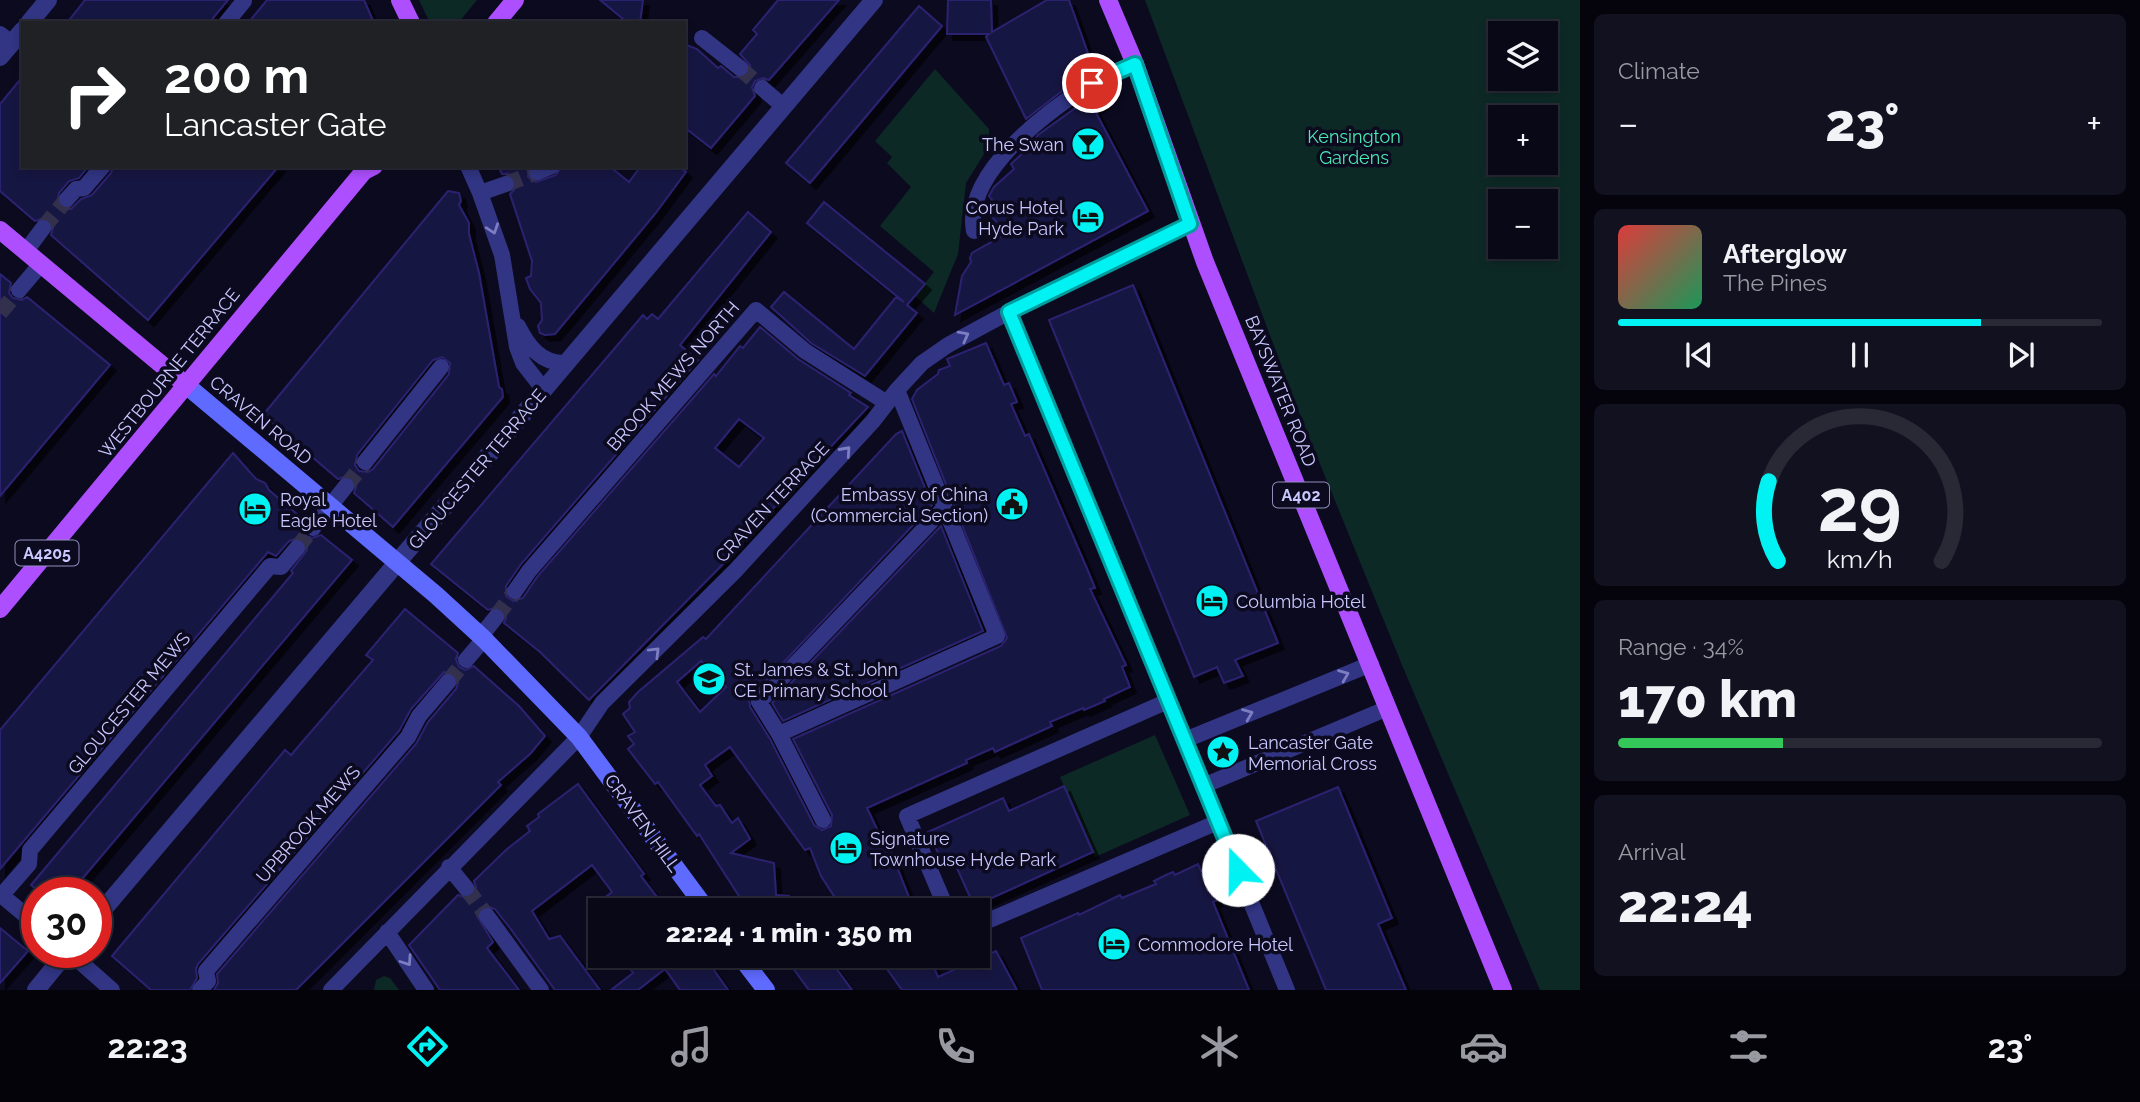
<!DOCTYPE html>
<html lang="en">
<head>
<meta charset="utf-8">
<style>
  :root { --surface:#090817; --page:#121120; --text:#f1f3f6; --muted:#999aa1; --line:#292936; --accent:#00f2f3 }
  body { margin:0; font-family:Raleway,sans-serif; background:var(--page); color:var(--text); height:100vh; display:flex; flex-direction:column; font-size:26px; white-space:nowrap }
  * { box-sizing:border-box; margin:0 }
  p { font-size:23px; color:var(--muted) }
  .icon { flex:none; width:38px; height:38px; fill:none; stroke:currentColor; stroke-width:2; stroke-linecap:round; stroke-linejoin:round }
  .map { position:relative; flex:1; overflow:hidden }
  .drawer { display:flex; flex-direction:column; gap:14px; padding:14px; background:#05040d; width:560px }
  .drawer>* { flex:none }
  .guide { position:absolute; left:21px; top:21px; width:665px; height:147px; border-radius:0px; box-shadow:0 4px 10px #0003,0 0 0 2px var(--line); background:#202124; color:#fff; overflow:hidden }
  .fabs { position:absolute; left:1488px; top:21px; display:grid; gap:14px }
  .fabs a { display:grid; place-items:center; width:70px; height:70px; border-radius:0px; background:var(--surface); box-shadow:0 4px 10px #0003,0 0 0 2px var(--line); font-size:35px }
  .speed { position:absolute; left:21px; top:877px; display:flex; gap:14px; font-size:35px; font-weight:700; text-align:center }
  .speed>* { display:grid; place-content:center; width:91px; height:91px; border-radius:50%; background:var(--surface); box-shadow:0 4px 10px #0003,0 0 0 2px var(--line); line-height:1 }
  .speed .limit { border:10px solid #d22; background:#fff; color:#111 }
  .pin { position:absolute; display:grid; place-items:center; width:60px; height:60px; color:#fff; margin:-30px; border:4px solid #fff; border-radius:50%; box-shadow:0 2px 7px #0007 }
  .me { position:absolute; width:77px; margin:-38px; rotate:338deg; stroke-linejoin:round; filter:drop-shadow(0 0 5px #0008) }
  .turn { display:flex; align-items:center; gap:24px; height:147px; padding:0 28px; font-size:32px }
  .turn .icon { width:91px; height:91px; stroke-width:2.5 }
  .turn b { display:block; font-size:49px; line-height:60px }
  .big { font-size:52px; font-weight:800; line-height:1.1 }
  .drawer .widget { flex:1; display:flex; flex-direction:column; justify-content:center; gap:10px; min-width:0; padding:0 24px; border-radius:10px; background:var(--page) }
  .drawer .dial { align-items:center; gap:0 }
  .dial svg { height:182px; overflow:visible; fill:none; stroke:var(--line); stroke-width:7; stroke-linecap:round; text-anchor:middle }
  .dial text { fill:var(--text); stroke:none }
  .song { display:flex; align-items:center; gap:21px }
  .cover { width:84px; height:84px; border-radius:10px; background:linear-gradient(135deg,hsl(0 70% 55%),hsl(150 70% 35%)) }
  .played { height:7px; border-radius:4px; background:linear-gradient(90deg,var(--accent) 75%,var(--line) 75%) }
  .keys { display:flex; justify-content:space-around; direction:ltr }
  .heat { display:flex; justify-content:space-between; align-items:center; font-size:38px; direction:ltr }
  .charge { height:10px; border-radius:5px; background:linear-gradient(90deg,#34c759 34%,var(--line) 0) }
  .trip { position:absolute; left:588px; top:898px; width:402px; height:70px; border-radius:0px; background:var(--surface); box-shadow:0 4px 10px #0003,0 0 0 2px var(--line); font-weight:800; line-height:70px; text-align:center }
  .tab-bar { display:flex; height:112px; justify-content:space-around; align-items:center; background:#040309; color:var(--muted) }
  .tab-bar .icon { width:49px; height:49px }
  .tab-bar .selected { color:var(--accent) }
  .tab-bar b { font-size:32px; color:var(--text) }
  main { display:flex; flex:1; min-height:0 }
  .map>svg:first-child { display:block }
  .green { fill:#0d2926; fill-rule:evenodd }
  .building { fill:#191442; stroke:#2c2470; stroke-width:2; fill-rule:evenodd; filter:url(#shadow) }
  .lines { fill:none; stroke-linecap:round; stroke-linejoin:round }
  .minor-tunnel { stroke:#32304c; stroke-width:16; stroke-dasharray:16 8; stroke-linecap:butt }
  .minor { stroke:#313583; stroke-width:16 }
  .tertiary { stroke:#313583; stroke-width:18 }
  .secondary { stroke:#5f6aff; stroke-width:18 }
  .primary { stroke:#ad4fff; stroke-width:18 }
  .oneway { stroke:#7d7ec1 }
  .route-casing { stroke:#009d9e; stroke-width:18 }
  .route { stroke:#00f2f3; stroke-width:12 }
  .labels { text-anchor:middle; dominant-baseline:central; stroke-width:7; stroke-linejoin:round; paint-order:stroke }
  .shield { fill:#0c0a1f; stroke:#908fbc; stroke-width:2 }
  .shield-label { font-size:16px; font-weight:bold; fill:#c9c8ff }
  .park-label { font-size:18px; fill:#4aeab2; stroke:#0c0a1f }
  .poi-label { font-size:18px; fill:#c9c8ff; stroke:#0c0a1f; text-anchor:start }
  .street-label { font-size:18px; fill:#c9c8ff; stroke:#0c0a1f }
</style>
</head>
<body>
<main>
<div class="map">
<svg width="1580" height="990" viewBox="0 0 1580 990">
  <defs>
    <filter id="shadow"><feDropShadow dx="6" dy="6" stdDeviation="0" flood-color="#0009"/></filter>
  </defs>
  <rect width="100%" height="100%" fill="#0c0a1f"/>
  <path class="green" d="M419,0H477L458,23H430Z
    M1145,0H1580V990H1540L1402,665L1296,405ZM1500,33H1545V79H1500ZM1500,117H1545V163H1500ZM1500,201H1545V247H1500Z
    M935,69L989,129V146L966,183L958,254L934,313L915,296L934,272L880,226L911,187L887,163L892,157L875,141Z
    M1155,735L1190,815L1095,857L1060,777Z
    M384,976L390,978L399,990H374L376,980Z"/>
  <path class="building" d="M85,0H228L209,23H67Z
    M267,0H364L374,23H248Z
    M600,0H643L640,23H628Z
    M778,0H839L769,80L763,78L755,81L752,87L755,96L711,148L684,127V44L697,49L718,68L721,66L734,77H744L749,74L750,65L740,54L757,34L753,30Z
    M948,0H991L992,32L1047,0H1069L1094,70L1066,88L1026,119L986,37L989,34H947Z
    M919,6L942,26L810,183L786,163Z
    M23,76V166H89L79,178L69,181L59,193L57,203L64,209H71L81,199L92,195L111,173L113,166H279L148,320L51,235L53,228L50,220L44,218L35,221L0,191V104Z
    M1099,91L1104,102L1094,109L1148,211L955,315L962,276L971,262L970,258L972,253L1007,233L985,210L992,200L989,196L994,187L1014,169L1011,164L1036,141L1035,139L1038,135Z
    M498,166H528V177L536,182L556,175L562,166H609L629,182L641,166H679L686,172L655,214L555,334L545,335L540,333L538,326L542,320L541,303L530,289L526,278L531,276L532,261L510,194L514,190L516,181L509,174H502Z
    M448,191L459,193L461,201L459,205L469,223V234L479,273L499,387L502,389L503,397L393,527L354,493L356,487L353,478L347,476L338,479L263,415ZM442,357L450,363L449,374L373,469L368,472L359,471L355,465L357,455L433,360Z
    M824,202L925,284L907,305L917,313L865,376L811,343L771,307L784,292L854,349L896,297L904,302L807,223Z
    M748,212L771,232L680,345L698,360L521,564L506,586V596L513,601L523,598L537,577L714,374L716,376L740,346L743,348L760,327L798,359L851,393L849,395L868,407L750,533L725,562L589,700L540,652L504,623L506,618L503,609L497,607L488,610L431,564L643,315L647,319L652,314L658,319ZM739,419L764,438L739,467L715,448Z
    M0,274L11,283L9,293L13,298L22,300L27,297L110,365L0,496Z
    M1133,285L1278,643L1235,660L1243,676L1224,683L1217,667L1194,677L1049,320Z
    M986,343L1004,385L1009,383L1017,402L1011,404L1025,436L1029,434L1088,571L1095,588L1090,589L1126,665L1122,667L1130,687L1104,699L1105,701L1084,710L1083,708L1050,722L1052,726L1010,745L995,752L993,748L966,760L967,763L867,808L887,850L890,849L914,910H843L821,876L810,848L805,850L730,747L705,765L712,776L700,785L716,806L720,805L732,823L738,818L750,839L731,853L774,863L776,895L789,896L787,910H748L699,834L697,836L658,782L655,784L628,749L634,744L628,736L635,732L623,714L630,708L629,702L638,692L703,637L706,639L896,434L902,431L932,505L749,699L750,707L770,739L814,825L822,830L831,826L832,815L793,739L1001,646L1007,638L912,399L917,390L938,374L939,370L950,366L947,359ZM701,661L726,687L700,712L677,682Z
    M233,453L256,479L265,483L269,490L305,521L303,527L306,536L312,538L321,535L352,560L71,892H39L31,885L293,573L291,571L307,550V544L298,538L289,541L276,556L268,552L0,869V730Z
    M941,526L983,631L783,721L772,703Z
    M405,609L458,653L456,659L459,667L465,670L474,666L476,668L519,706L545,736L530,754L498,782L501,785L296,990H214L218,983L217,974L416,744L428,722L456,689L458,683L455,675L444,672L411,709L399,731L198,964L196,969L197,978L190,990H151L112,956L285,750L291,755L373,660L366,655Z
    M578,784L644,874L641,876L667,910H589L612,892L592,865L532,911L549,939L560,936L600,990H555L510,928L495,909L487,906L480,908L477,916L493,942L487,948L519,990H440L409,945L458,895L467,898L473,896L476,887L474,881L507,849L530,831L527,826L539,817L538,814Z
    M1064,786L1093,852L974,906L952,857L942,861L928,832L1003,798L1009,811Z
    M1338,787L1392,918L1378,924L1406,990H1326L1256,821Z
    M1198,864L1206,883L1209,882L1217,900L1213,902L1249,990H1042L1021,938L1078,913L1079,915L1120,895L1122,898L1156,884L1154,881L1166,875L1173,872L1175,875Z
    M0,928L28,951L0,983Z
    M996,951L1017,990H902L882,962L887,960L885,956H929L938,977Z
    M622,956H704L728,990H680L665,969L638,990H611L633,973Z
    M784,956H827L852,990H809Z"/>
  <g class="lines">
    <path class="minor-tunnel" d="M740,68L762,88
      M506,184L537,172
      M43,228L67,199
      M0,313L19,290
      M346,486L365,462
      M297,548L313,528
      M496,617L515,591
      M448,682L466,660
      M466,888L487,916"/>
    <path class="minor" d="M226,23L244,1L243,0
      M0,34L11,43
      M702,38L740,68
      M762,88L783,106
      M468,166L480,193L502,255L517,347L523,363L544,390
      M537,172L552,166
      M480,193L506,184
      M67,199L76,189L84,188L103,166
      M974,231C963,173 1047,112 1090,84C1104,76 1120,70 1135,64
      M26,251L43,228
      M19,290L41,264
      M1009,312L1287,990
      M518,326C528,346 541,364 566,363
      M365,462L441,367
      M313,528L346,486
      M515,591L529,571L756,310L805,351L887,403
      M481,636L496,617
      M466,660L484,639
      M779,734L997,636L897,390
      M1185,740L1371,664
      M1203,786L1388,708
      M823,820L779,734L759,702L944,508
      M449,867L466,888
      M0,894L37,925
      M2,895L29,864L30,850L270,566L281,567L297,548
      M947,910L907,816L1168,701
      M487,916L541,990
      M978,925L1218,822
      M387,932L426,990
      M69,952L112,990
      M200,990L208,981L206,971L408,737L419,716L448,682
      M331,990L579,737L602,703L735,571L873,421L897,390L922,363L948,345L1009,312L1190,224"/>
    <path class="tertiary" d="M29,23L48,0
      M0,57L23,30
      M96,918L874,0
      M36,990L67,952"/>
    <path class="secondary" d="M186,385L436,595L484,639L579,737L707,910
      M740,956L766,990"/>
    <path class="primary" d="M400,0L411,23
      M1108,0L1135,64L1205,262L1503,990
      M496,23L515,0
      M0,230L186,385
      M0,609L364,171L374,166"/>
  </g>
  <defs><path id="oneway-chevron" d="M-2-3.5L2.5 0L-2 3.5" fill="none" stroke-width="1.6" stroke-linecap="round" stroke-linejoin="round" transform="scale(1.75)"/></defs>
  <g class="oneway">
    <use href="#oneway-chevron" transform="translate(493 229) rotate(71)"/>
    <use href="#oneway-chevron" transform="translate(964 336) rotate(-28)"/>
    <use href="#oneway-chevron" transform="translate(846 451) rotate(-48)"/>
    <use href="#oneway-chevron" transform="translate(655 652) rotate(-45)"/>
    <use href="#oneway-chevron" transform="translate(1344 675) rotate(-22)"/>
    <use href="#oneway-chevron" transform="translate(1248 714) rotate(-22)"/>
    <use href="#oneway-chevron" transform="translate(407 961) rotate(56)"/>
  </g>
  <g class="lines">
    <defs>
      <path id="route" d="M1092,83L1135,64L1190,224L1009,312L1238,870"/>
    </defs>
    <use href="#route" class="route-casing"/>
    <use href="#route" class="route"/>
  </g>
  <defs>
    <symbol id="bar-disc" viewBox="-11 -11 22 22"><circle r="9.5" fill="#00f2f3" stroke="#0c0a1f"/><path d="M-6-5H6L.8 .8V4.5H3.5V6h-7V4.5H-.8V.8Z" fill="#111"/></symbol>
    <symbol id="hotel-disc" viewBox="-11 -11 22 22"><circle r="9.5" fill="#00f2f3" stroke="#0c0a1f"/><path d="M-6-4.5h1.5V1H6V5H4.5V3h-9V5H-6ZM-4 0a1.8 1.8 0 1 1 3.6 0ZM.5 0V-2.5h3Q6-2.5 6 0Z" fill="#111"/></symbol>
    <symbol id="civic-disc" viewBox="-11 -11 22 22"><circle r="9.5" fill="#00f2f3" stroke="#0c0a1f"/><path d="M-.6-6.5H3V-4.5H.6V-3L4-1V1h2V6H-6V1h2V-1L-.6-3ZM-1.2 2.5V6h2.4V2.5Z" fill="#111"/></symbol>
    <symbol id="school-disc" viewBox="-11 -11 22 22"><circle r="9.5" fill="#00f2f3" stroke="#0c0a1f"/><path d="M0-5L7-2L0 1L-7-2ZM-4 1L0 2.5L4 1V4Q0 6-4 4Z" fill="#111"/></symbol>
    <symbol id="sight-disc" viewBox="-11 -11 22 22"><circle r="9.5" fill="#00f2f3" stroke="#0c0a1f"/><path d="M0-6L1.8-2.2L6-1.7L2.9 1.2L3.7 5.4L0 3.3L-3.7 5.4L-2.9 1.2L-6-1.7L-1.8-2.2Z" fill="#111"/></symbol>
  </defs>
  <g fill-rule="evenodd">
    <use href="#bar-disc" x="1069" y="125" width="38" height="38"/>
    <use href="#hotel-disc" x="1069" y="198" width="38" height="38"/>
    <use href="#civic-disc" x="993" y="485" width="38" height="38"/>
    <use href="#hotel-disc" x="236" y="490" width="38" height="38"/>
    <use href="#hotel-disc" x="1193" y="582" width="38" height="38"/>
    <use href="#school-disc" x="690" y="660" width="38" height="38"/>
    <use href="#sight-disc" x="1204" y="733" width="38" height="38"/>
    <use href="#hotel-disc" x="827" y="829" width="38" height="38"/>
    <use href="#hotel-disc" x="1095" y="925" width="38" height="38"/>
  </g>
  <g class="labels">
    <g class="shield">
      <rect x="1273" y="482.5" width="56" height="25" rx="5"/>
      <rect x="15.5" y="540.5" width="63" height="25" rx="5"/>
    </g>
    <g class="shield-label">
      <text x="1301" y="495">A402</text>
      <text x="47" y="553">A4205</text>
    </g>
    <g class="park-label">
      <text x="1354" y="136">Kensington<tspan x="1354" dy="21">Gardens</tspan></text>
    </g>
    <g class="poi-label">
      <text x="1064" y="144" text-anchor="end">The Swan</text>
      <text x="1064" y="207" text-anchor="end">Corus Hotel<tspan x="1064" dy="21">Hyde Park</tspan></text>
      <text x="988" y="494" text-anchor="end">Embassy of China<tspan x="988" dy="21">(Commercial Section)</tspan></text>
      <text x="280" y="499">Royal<tspan x="280" dy="21">Eagle Hotel</tspan></text>
      <text x="1236" y="601">Columbia Hotel</text>
      <text x="734" y="669">St. James &amp; St. John<tspan x="734" dy="21">CE Primary School</tspan></text>
      <text x="1248" y="742">Lancaster Gate<tspan x="1248" dy="21">Memorial Cross</tspan></text>
      <text x="870" y="838">Signature<tspan x="870" dy="21">Townhouse Hyde Park</tspan></text>
      <text x="1138" y="944">Commodore Hotel</text>
    </g>
    <g class="street-label">
      <text transform="translate(169 373) rotate(-51)">WESTBOURNE TERRACE</text>
      <text transform="translate(673 376) rotate(-49)">BROOK MEWS NORTH</text>
      <text transform="translate(1281 391) rotate(68)">BAYSWATER ROAD</text>
      <text transform="translate(261 420) rotate(40)">CRAVEN ROAD</text>
      <text transform="translate(477 469) rotate(-50)">GLOUCESTER TERRACE</text>
      <text transform="translate(772 502) rotate(-47)">CRAVEN TERRACE</text>
      <text transform="translate(129 703) rotate(-50)">GLOUCESTER MEWS</text>
      <text transform="translate(643 823) rotate(54)">CRAVEN HILL</text>
      <text transform="translate(308 824) rotate(-49)">UPBROOK MEWS</text>
    </g>
  </g>
</svg>
<div class="fabs">
<a><svg class="icon" aria-label="layers" viewBox="0 0 24 24"><path d="M12 4l9 5-9 5-9-5zM3 14l9 5 9-5"/></svg></a>
<a>+</a>
<a>−</a>
</div>
<div class="speed"><div class="limit">30</div></div>
<div class="pin" style="left:1092px;top:83px;background:#d93025"><svg class="icon" aria-label="arrive" viewBox="0 0 24 24"><path d="M6 21V4h12l-3 4 3 4H6"/></svg></div>
<svg class="me" style="left:1238px;top:870px" viewBox="-20 -20 40 40"><circle r="19" fill="#fff"/><path d="M0-13L10 11 0 6-10 11z" fill="#00f2f3"/></svg>
<div class="trip">22:24 · 1 min · 350 m</div>
<div class="guide">
<div class="turn"><svg class="icon" aria-label="right" viewBox="0 0 24 24"><path d="M7 20v-9h11M14 6l5 5-5 5"/></svg><div><b>200 m</b>Lancaster Gate</div></div>
</div>
</div>
<section class="drawer">
<div class="widget"><p>Climate</p>
<div class="heat"><a>−</a><b class="big">23°</b><a>+</a></div>
</div>
<div class="widget">
<div class="song"><i class="cover"></i><div><b>Afterglow</b><p>The Pines</p></div></div>
<div class="played"></div>
<div class="keys"><svg class="icon" aria-label="previous" viewBox="0 0 24 24"><path d="M18 5L8 12l10 7zM5 5v14"/></svg><svg class="icon" aria-label="pause" viewBox="0 0 24 24"><path d="M8 5v14M16 5v14"/></svg><svg class="icon" aria-label="next" viewBox="0 0 24 24"><path d="M6 5l10 7-10 7zM19 5v14"/></svg></div>
</div>
<div class="widget dial"><svg viewBox="0 0 100 80">
<path d="M14 69A42 42 0 1 1 86 69"/>
<path d="M14 69A42 42 0 0 1 10 34" stroke="#00f2f3"/>
<text x="50" y="56" font-size="32" font-weight="700">29</text>
<text x="50" y="72" font-size="11">km/h</text>
</svg></div>
<div class="widget"><p>Range · 34%</p><b class="big">170 km</b><div class="charge"></div></div>
<div class="widget"><p>Arrival</p><b class="big">22:24</b></div>
</section>
</main>
<nav class="tab-bar">
<b>22:23</b>
<svg class="icon selected" aria-label="directions" viewBox="0 0 24 24"><path d="M12 3l9 9-9 9-9-9zM9 14v-3h6M13 9l2 2-2 2"/></svg>
<svg class="icon" aria-label="music" viewBox="0 0 24 24"><path d="M9 18V5l10-2v13"/><circle cx="6" cy="18" r="3"/><circle cx="16" cy="16" r="3"/></svg>
<svg class="icon" aria-label="phone" viewBox="0 0 24 24"><path d="M5 4h4l2 5-3 2q2 4 5 5l2-3 5 2v4C11 20 4 13 5 4z"/></svg>
<svg class="icon" aria-label="climate" viewBox="0 0 24 24"><path d="M12 3v18M4 7l16 10M4 17L20 7"/></svg>
<svg class="icon" aria-label="car" viewBox="0 0 24 24"><path d="M5 17H2v-5l4-1 3-4h7l3 4 3 1v5h-3M9 17h6M6 11h13"/><circle cx="7" cy="17" r="2"/><circle cx="17" cy="17" r="2"/></svg>
<svg class="icon" aria-label="filters" viewBox="0 0 24 24"><path d="M4 7h16M4 17h16"/><circle cx="9" cy="7" r="2"/><circle cx="15" cy="17" r="2"/></svg>
<b>23°</b>
</nav>
</body>
</html>
